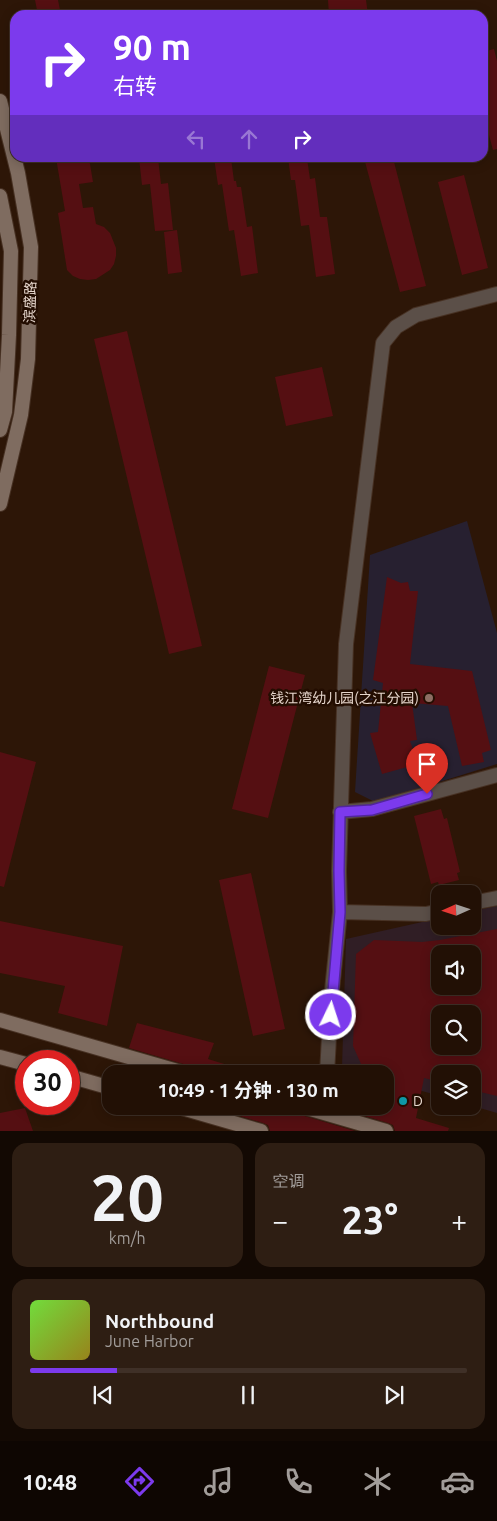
<!DOCTYPE html>
<html lang="zh">
<head>
<meta charset="utf-8">
<style>
  :root { --surface:#221005; --page:#2e1e13; --text:#f1f3f6; --muted:#a29d9a; --line:#3f3027; --accent:#7c3aed }
  body { margin:0; font-family:Ubuntu,"Noto Sans SC",sans-serif; background:var(--page); color:var(--text); height:100vh; display:flex; flex-direction:column; font-size:19px; white-space:nowrap }
  * { box-sizing:border-box; margin:0 }
  p { font-size:16px; color:var(--muted) }
  .icon { flex:none; width:28px; height:28px; fill:none; stroke:currentColor; stroke-width:2; stroke-linecap:round; stroke-linejoin:round }
  .map { position:relative; height:1131px; overflow:hidden }
  .side { display:flex; flex-direction:column; gap:12px; padding:12px; background:#130903; flex:1 }
  .side>* { flex:none }
  .banner { position:absolute; left:10px; top:10px; width:478px; height:152px; border-radius:15px; box-shadow:0 2px 12px #0003,0 0 0 1px var(--line); background:#7c3aed; color:#fff; overflow:hidden }
  .needle { width:32px; rotate:267deg }
  .fabs { position:absolute; left:431px; top:885px; display:grid; gap:10px }
  .fabs a { display:grid; place-items:center; width:50px; height:50px; border-radius:10px; background:var(--surface); box-shadow:0 2px 12px #0003,0 0 0 1px var(--line); font-size:25px }
  .speed { position:absolute; left:15px; top:1050px; display:flex; gap:10px; font-size:25px; font-weight:700; text-align:center }
  .speed>* { display:grid; place-content:center; width:65px; height:65px; border-radius:50%; background:var(--surface); box-shadow:0 2px 12px #0003,0 0 0 1px var(--line); line-height:1 }
  .speed .limit { border:8px solid #d22; background:#fff; color:#111 }
  .pin { position:absolute; display:grid; place-items:center; width:42px; height:42px; color:#fff; margin:-51px -21px; border-radius:50% 50% 50% 0; rotate:-45deg; box-shadow:0 0 5px #0007 }
  .pin .icon { rotate:45deg }
  .me { position:absolute; width:55px; margin:-28px; rotate:4deg; stroke-linejoin:round; filter:drop-shadow(0 0 4px #0008) }
  .turn { display:flex; align-items:center; gap:18px; height:105px; padding:0 20px; font-size:22px }
  .turn .icon { width:65px; height:65px; stroke-width:2.5 }
  .turn b { display:block; font-size:35px; line-height:42px }
  .lanes { display:flex; align-items:center; height:48px; padding:0 20px; background:#0003; justify-content:center; gap:25px; direction:ltr }
  .lanes .off { opacity:.35 }
  .big { font-size:38px; font-weight:700; line-height:1.1 }
  .side .widget { flex:1; display:flex; flex-direction:column; justify-content:center; gap:8px; min-width:0; padding:0 18px; border-radius:15px; background:var(--page) }
  .side .dial { align-items:center; gap:0 }
  .dial b { font-size:65px; line-height:1 }
  .song { display:flex; align-items:center; gap:15px }
  .cover { width:60px; height:60px; border-radius:8px; background:linear-gradient(135deg,hsl(100 70% 55%),hsl(50 70% 35%)) }
  .played { height:5px; border-radius:2px; background:linear-gradient(90deg,var(--accent) 20%,var(--line) 20%) }
  .keys { display:flex; justify-content:space-around; direction:ltr }
  .heat { display:flex; justify-content:space-between; align-items:center; font-size:28px; direction:ltr }
  .side .tiles { flex:1; display:grid; gap:12px; grid-template-columns:1fr 1fr }
  .widget:last-child { grid-column:span 2 }
  .trip { position:absolute; left:102px; top:1065px; width:292px; height:50px; border-radius:15px; background:var(--surface); box-shadow:0 2px 12px #0003,0 0 0 1px var(--line); font-weight:700; line-height:50px; text-align:center }
  .tabs { display:flex; height:80px; justify-content:space-around; align-items:center; background:#0e0602; color:var(--muted) }
  .tabs .icon { width:35px; height:35px }
  .tabs .on { color:var(--accent) }
  .tabs b { font-size:22px; color:var(--text) }
  .map>svg:first-child { display:block }
  .commercial { fill:#301e25; fill-rule:evenodd }
  .education { fill:#272030 }
  .building { fill:#550f12; fill-rule:evenodd }
  .lines { fill:none; stroke-linecap:round; stroke-linejoin:round }
  .minor-casing { stroke:#473123; stroke-width:16 }
  .secondary-casing { stroke:#473123; stroke-width:16 }
  .minor { stroke:#5b4f48; stroke-width:14 }
  .secondary { stroke:#7f6c60; stroke-width:14 }
  .route-casing { stroke:#51269a; stroke-width:12 }
  .route { stroke:#7c3aed; stroke-width:9 }
  .education-dot { fill:#8d6e63; stroke:#230d01; stroke-width:2 }
  .culture-dot { fill:#0f9aa8; stroke:#230d01; stroke-width:2 }
  .labels { text-anchor:middle; dominant-baseline:central; stroke-width:5; stroke-linejoin:round; paint-order:stroke }
  .street-label { font-size:14px; fill:#e7d7cd; stroke:#230d01 }
  .poi-label { font-size:14px; fill:#e7d7cd; stroke:#230d01; text-anchor:end }
</style>
</head>
<body>
<div class="map">
<svg width="497" height="1131" viewBox="0 0 497 1131">
  <rect width="100%" height="100%" fill="#2d1607"/>
  <path class="commercial" d="M497,906V1113L473,1106L472,1074H440V1096L386,1081V1074H363L342,1067L346,939L440,918V926H472L473,911ZM440,954H472V986H440ZM440,1014H472V1046H440Z"/>
  <path class="education" d="M467,521L497,633V764L375,802L355,792L370,555Z"/>
  <path class="building" d="M35,0H58L61,15H38Z
    M328,0H366L368,15H329Z
    M494,49L497,61V149L493,150L482,109V52Z
    M56,158H89L93,182L79,184L83,208L93,207L96,224L104,227L110,233L116,248V256L114,264L110,270L96,279L88,280L80,279L73,276L67,270L58,213L65,211Z
    M139,158H158L161,184L168,183L173,230L155,231L150,184L142,185Z
    M214,158H231L234,181H236L237,187H241L247,227L252,226L258,273L241,276L234,230L229,231L222,184L218,185Z
    M288,158H307L310,179L315,178L320,217H327L335,274L316,277L309,225L301,226L295,180H291Z
    M364,158H393L426,286L400,292Z
    M464,175L488,268L462,275L438,182Z
    M177,230L182,272L168,274L164,232Z
    M127,331L202,646L169,654L94,339Z
    M322,367L333,416L286,426L275,377Z
    M387,577L401,583L408,582L410,591H418L410,664L472,671L491,750L482,753L484,762L462,766L448,706L412,703L417,740L410,741L418,764L382,774L370,733L378,732L383,683L373,680Z
    M269,666L305,675L268,818L232,809Z
    M0,752L36,762L4,887L0,886Z
    M441,809L444,819L447,818L460,872L457,873L459,880L439,885L438,882L431,884L414,816Z
    M251,873L285,1029L253,1036L219,880Z
    M0,921L123,946L107,1026L58,1013L65,986L0,973Z
    M497,929V1096L472,1090V1074H440V1082L424,1078L416,1118L449,1128L448,1131H395L393,1125L388,1123L332,1106H373L386,1110V1074H358L361,1064L353,1046L356,954L374,940L422,942L440,940ZM440,954H472V986H440ZM440,1014H472V1046H440Z
    M137,1023L214,1043L208,1059L247,1071V1074H197L195,1068L190,1066L129,1048Z
    M124,1065L155,1074H122Z
    M207,1106H291L293,1112L298,1114L355,1131H270L268,1125L263,1123Z
    M25,1108L33,1131H0V1113Z"/>
  <g class="lines">
    <defs>
      <path id="minor" d="M340,812L372,809L497,775
        M472,903L497,898
        M340,912L426,914L440,911
        M327,1074L331,1000L340,912L339,871L346,644L383,343L396,327L416,315L497,294"/>
      <path id="secondary" d="M0,101L18,173L31,247L28,359L21,415L0,504
        M0,196L11,251L9,335L5,412L0,430
        M0,1020L188,1074
        M0,1057L26,1064
        M69,1076L111,1088
        M175,1106L261,1131
        M300,1106L386,1131"/>
    </defs>
    <use href="#minor" class="minor-casing"/>
    <use href="#secondary" class="secondary-casing"/>
    <use href="#minor" class="minor"/>
    <use href="#secondary" class="secondary"/>
  </g>
  <g class="lines">
    <defs>
      <path id="route" d="M331,1015L340,912L339,871L340,812L372,810L427,794"/>
    </defs>
    <use href="#route" class="route-casing"/>
    <use href="#route" class="route"/>
  </g>
  <circle class="education-dot" cx="429" cy="698" r="5"/>
  <circle class="culture-dot" cx="403" cy="1101" r="5"/>
  <g class="labels">
    <g class="street-label">
      <text transform="translate(30 302) rotate(-88)">滨盛路</text>
    </g>
    <g class="poi-label">
      <text x="419" y="698">钱江湾幼儿园(之江分园)</text>
      <text x="413" y="1101" text-anchor="start">D</text>
    </g>
  </g>
</svg>
<div class="fabs">
<a><svg class="needle" viewBox="-14 -14 28 28"><path d="M0-13l5 13h-10z" fill="#e53935"/><path d="M0 13l5-13h-10z" fill="#a29d9a"/></svg></a>
<a><svg class="icon" aria-label="sound" viewBox="0 0 24 24"><path d="M4 9h4l5-4v14l-5-4H4zM17 9q2 3 0 6"/></svg></a>
<a><svg class="icon" aria-label="search" viewBox="0 0 24 24"><circle cx="10" cy="10" r="6"/><path d="M15 15l6 6"/></svg></a>
<a><svg class="icon" aria-label="layers" viewBox="0 0 24 24"><path d="M12 4l9 5-9 5-9-5zM3 14l9 5 9-5"/></svg></a>
</div>
<div class="speed"><div class="limit">30</div></div>
<div class="pin" style="left:427px;top:794px;background:#d93025"><svg class="icon" aria-label="arrive" viewBox="0 0 24 24"><path d="M6 21V4h12l-3 4 3 4H6"/></svg></div>
<svg class="me" style="left:331px;top:1015px" viewBox="-20 -20 40 40"><circle r="17" fill="#7c3aed" stroke="#fff" stroke-width="3"/><path d="M0-11L8 9 0 5-8 9z" fill="#fff"/></svg>
<div class="trip">10:49 · 1 分钟 · 130 m</div>
<div class="banner">
<div class="turn"><svg class="icon" aria-label="right" viewBox="0 0 24 24"><path d="M7 20v-9h11M14 6l5 5-5 5"/></svg><div><b>90 m</b>右转</div></div>
<div class="lanes"><svg class="icon off" aria-label="left" viewBox="0 0 24 24"><path d="M17 20v-9H6M10 6l-5 5 5 5"/></svg><svg class="icon off" aria-label="ahead" viewBox="0 0 24 24"><path d="M12 20V5M6 11l6-6 6 6"/></svg><svg class="icon" aria-label="right" viewBox="0 0 24 24"><path d="M7 20v-9h11M14 6l5 5-5 5"/></svg></div>
</div>
</div>
<section class="side">
<div class="tiles">
<div class="widget dial"><b>20</b><p>km/h</p></div>
<div class="widget"><p>空调</p>
<div class="heat"><a>−</a><b class="big">23°</b><a>+</a></div>
</div>
<div class="widget">
<div class="song"><i class="cover"></i><div><b>Northbound</b><p>June Harbor</p></div></div>
<div class="played"></div>
<div class="keys"><svg class="icon" aria-label="previous" viewBox="0 0 24 24"><path d="M18 5L8 12l10 7zM5 5v14"/></svg><svg class="icon" aria-label="pause" viewBox="0 0 24 24"><path d="M8 5v14M16 5v14"/></svg><svg class="icon" aria-label="next" viewBox="0 0 24 24"><path d="M6 5l10 7-10 7zM19 5v14"/></svg></div>
</div>
</div>
</section>
<nav class="tabs">
<b>10:48</b>
<svg class="icon on" aria-label="directions" viewBox="0 0 24 24"><path d="M12 3l9 9-9 9-9-9zM9 14v-3h6M13 9l2 2-2 2"/></svg>
<svg class="icon" aria-label="music" viewBox="0 0 24 24"><path d="M9 18V5l10-2v13"/><circle cx="6" cy="18" r="3"/><circle cx="16" cy="16" r="3"/></svg>
<svg class="icon" aria-label="phone" viewBox="0 0 24 24"><path d="M5 4h4l2 5-3 2q2 4 5 5l2-3 5 2v4C11 20 4 13 5 4z"/></svg>
<svg class="icon" aria-label="climate" viewBox="0 0 24 24"><path d="M12 3v18M4 7l16 10M4 17L20 7"/></svg>
<svg class="icon" aria-label="car" viewBox="0 0 24 24"><path d="M5 17H2v-5l4-1 3-4h7l3 4 3 1v5h-3M9 17h6M6 11h13"/><circle cx="7" cy="17" r="2"/><circle cx="17" cy="17" r="2"/></svg>
</nav>
</body>
</html>
